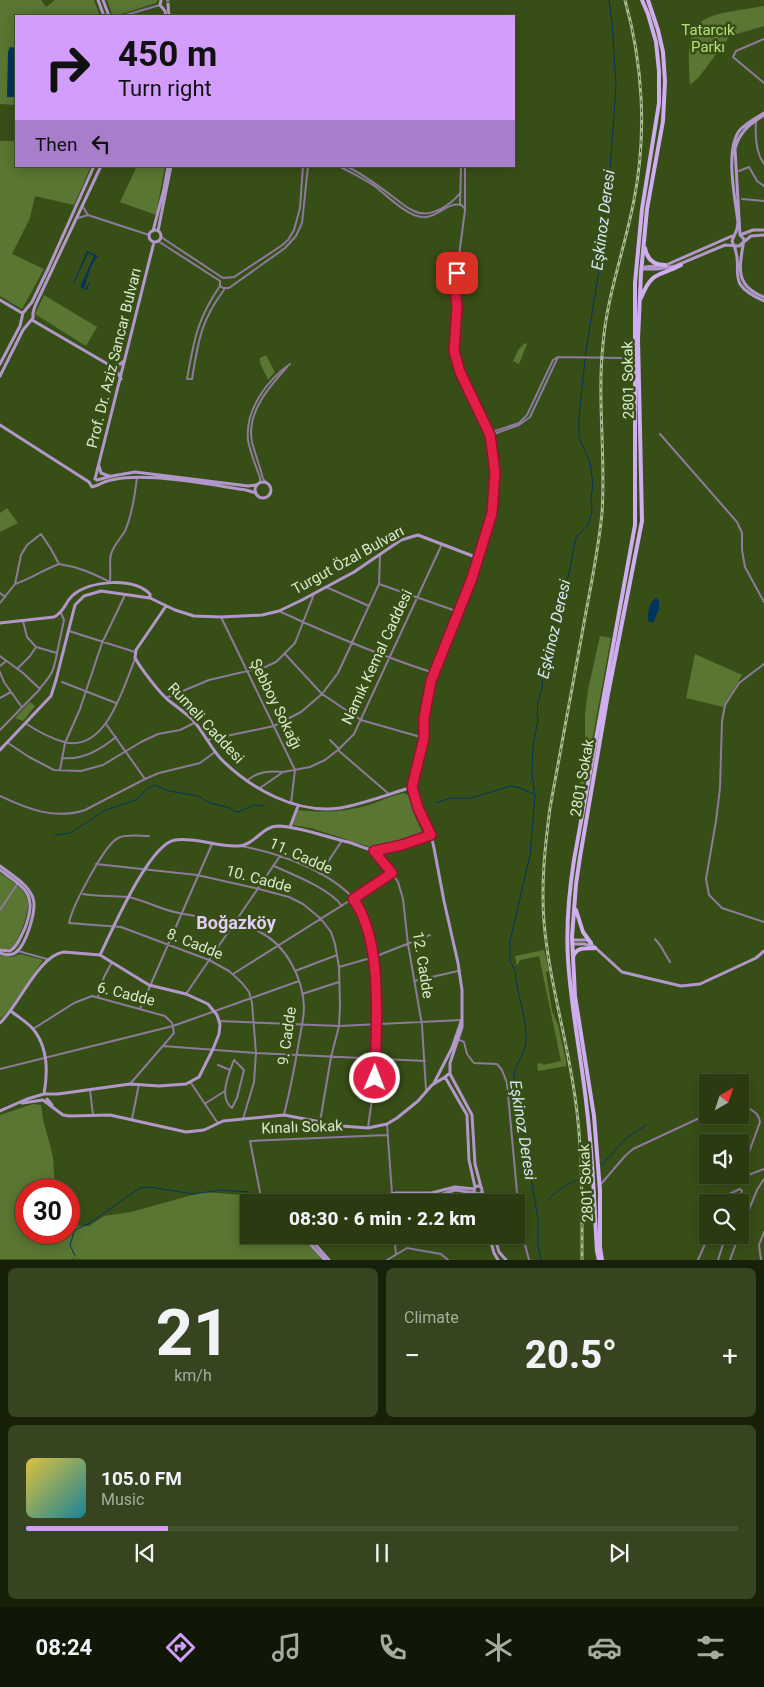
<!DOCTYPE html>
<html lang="en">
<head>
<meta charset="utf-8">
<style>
  :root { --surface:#2a3a11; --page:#36451f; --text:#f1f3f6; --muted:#a5ad9f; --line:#465431; --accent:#d29dfd }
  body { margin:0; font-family:Roboto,sans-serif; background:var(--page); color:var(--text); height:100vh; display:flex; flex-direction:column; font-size:19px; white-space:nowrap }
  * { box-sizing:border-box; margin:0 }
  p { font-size:16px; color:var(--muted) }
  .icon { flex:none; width:28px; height:28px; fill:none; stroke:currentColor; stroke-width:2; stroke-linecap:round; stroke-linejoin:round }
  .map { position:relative; height:1260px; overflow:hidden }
  .panel { display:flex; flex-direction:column; gap:8px; padding:8px; background:#172009; flex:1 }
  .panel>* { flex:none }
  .hud { position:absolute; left:15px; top:15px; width:500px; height:152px; border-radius:0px; box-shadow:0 2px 12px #0003,0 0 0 1px var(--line); background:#d29dfd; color:#111; overflow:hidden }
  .needle { width:32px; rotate:39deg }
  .fabs { position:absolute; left:699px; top:1074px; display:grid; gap:10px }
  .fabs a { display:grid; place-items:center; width:50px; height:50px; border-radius:0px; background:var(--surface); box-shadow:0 2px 12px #0003,0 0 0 1px var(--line); font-size:25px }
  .speed { position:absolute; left:15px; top:1179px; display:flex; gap:10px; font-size:25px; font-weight:700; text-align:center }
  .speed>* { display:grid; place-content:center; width:65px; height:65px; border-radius:50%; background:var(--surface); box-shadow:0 2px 12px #0003,0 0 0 1px var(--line); line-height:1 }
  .speed .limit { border:8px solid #d22; background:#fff; color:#111 }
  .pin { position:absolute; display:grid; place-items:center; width:42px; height:42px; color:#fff; margin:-21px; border-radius:10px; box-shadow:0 2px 8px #0006 }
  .me { position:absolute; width:55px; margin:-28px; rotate:1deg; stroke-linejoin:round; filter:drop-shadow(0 0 4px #0008) }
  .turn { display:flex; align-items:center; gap:18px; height:105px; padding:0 20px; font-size:22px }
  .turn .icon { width:65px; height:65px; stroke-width:2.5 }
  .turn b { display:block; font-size:35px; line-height:42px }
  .then { display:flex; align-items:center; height:48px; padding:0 20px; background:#0003; gap:10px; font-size:19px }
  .big { font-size:38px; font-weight:800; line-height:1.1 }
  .panel .widget { flex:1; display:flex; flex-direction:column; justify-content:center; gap:8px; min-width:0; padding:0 18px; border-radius:8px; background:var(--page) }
  .panel .dial { align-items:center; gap:0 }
  .dial b { font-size:65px; line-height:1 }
  .song { display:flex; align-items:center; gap:15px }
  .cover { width:60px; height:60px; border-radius:8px; background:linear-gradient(135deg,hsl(50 70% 55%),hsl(190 70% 35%)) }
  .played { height:5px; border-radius:2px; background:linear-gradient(90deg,var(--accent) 20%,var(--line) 20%) }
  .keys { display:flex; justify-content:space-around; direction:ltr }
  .heat { display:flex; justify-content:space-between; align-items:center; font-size:28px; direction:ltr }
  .panel .tiles { flex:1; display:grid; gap:8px; grid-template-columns:1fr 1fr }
  .widget:last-child { grid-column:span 2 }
  .trip { position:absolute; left:240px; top:1194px; width:285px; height:50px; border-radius:0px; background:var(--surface); box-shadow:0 2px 12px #0003,0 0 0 1px var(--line); font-weight:800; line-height:50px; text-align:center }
  .tabs { display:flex; height:80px; justify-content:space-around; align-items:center; background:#111707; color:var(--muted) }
  .tabs .icon { width:35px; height:35px }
  .tabs .active { color:var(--accent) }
  .tabs b { font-size:22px; color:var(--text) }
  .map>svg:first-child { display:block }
  .green { fill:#597632 }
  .water { fill:#00355f }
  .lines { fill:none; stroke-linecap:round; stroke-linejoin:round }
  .stream { stroke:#00355f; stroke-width:1 }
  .street { stroke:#8c7b9b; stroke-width:2 }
  .secondary { stroke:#b298ca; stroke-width:3 }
  .primary { stroke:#d0adee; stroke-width:4 }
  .rail-casing { stroke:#aaba95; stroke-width:3 }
  .rail { stroke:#384e17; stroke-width:1; stroke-dasharray:4; stroke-linecap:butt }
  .route-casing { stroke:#92132f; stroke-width:12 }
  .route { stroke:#e11d48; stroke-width:9 }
  .labels { text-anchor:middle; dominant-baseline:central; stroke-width:5; stroke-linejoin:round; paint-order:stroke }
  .park-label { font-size:15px; fill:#b3e177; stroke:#384e17 }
  .street-label { font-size:15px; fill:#dae8cb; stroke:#384e17 }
  .water-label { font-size:16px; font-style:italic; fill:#d4e5f5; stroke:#384e17 }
  .quarter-label { font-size:18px; font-weight:bold; fill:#e3cdf6; stroke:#384e17 }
</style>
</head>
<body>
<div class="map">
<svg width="764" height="1260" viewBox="0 0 764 1260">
  <rect width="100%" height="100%" fill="#384e17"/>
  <path class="green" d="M0,0H41L46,7L55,0H94L100,16H16V105L0,104Z
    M107,0H158L156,3L115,16L112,14Z
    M764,6V26L730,36L699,77L690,85C684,12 700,17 764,6Z
    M0,141H16V166H91L74,205L35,196L30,218L12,254L44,269L22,309L0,296Z
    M137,166H165L156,215L120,202Z
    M44,295L97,327L86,346L35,314Z
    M525,343L527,344L519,364L513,361L518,350Z
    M266,355L275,372L268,380L260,363V358Z
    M7,508L18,523L0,532V513Z
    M600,636L611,638L584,785L580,784L585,762V714L588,690Z
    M695,654L742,675L723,707L686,698Z
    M30,702L35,706L23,721L15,718Z
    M404,793L409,796L414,814L422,832L420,837L380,848H373L311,828L292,825L298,810C323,813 345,812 369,805C381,801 392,795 404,793Z
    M0,873C10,880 24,888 28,900C30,909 19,942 11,948C8,950 4,949 0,948Z
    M544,950L549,971L546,972L552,1011L558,1025L566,1061V1066L538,1071L537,1061L538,1064L542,1063L543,1065L561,1061L539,956L520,960L517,966L515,956Z
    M20,954L43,960L8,1011L0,1019V955L12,957Z
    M33,1104L41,1105L43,1119L53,1157L55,1190H26V1232H69V1226H89L104,1216L131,1212L203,1192L244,1195L253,1202H249V1235H304L327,1259H0V1115Z"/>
  <path class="water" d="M10,47L16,48L15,51L16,53L15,83L16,85V97H7L8,52Z
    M87,251L98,256C91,263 88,276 84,288H86L91,280L87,290L80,287L94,256L88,253L74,284H73Z
    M655,598L659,600V609L653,623L648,621C648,611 648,606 655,598Z"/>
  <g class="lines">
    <path class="stream" d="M436,803L451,798H471L511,786L520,788L534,794
      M55,835L70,833L106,810L138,799L146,789L155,785L169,791L198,796L210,803L230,808L234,811L238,812L255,805L264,806
      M602,1165L625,1139L646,1125
      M548,1200C560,1186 574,1182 589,1174
      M75,1256L70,1245L74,1232L77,1229L88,1224L140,1188L150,1187L193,1194L221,1190L248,1192
      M73,1260V1259
      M541,1260L538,1246V1219L514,1080C513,1065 526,1055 526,1039C527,1016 516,993 515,970L510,961V941L530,855L535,796L532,774L533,746L538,719L537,715L538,702L542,688L543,669L570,569L575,541L577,536L588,525L592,512L591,498L593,485L590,462L579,438V417L586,350L600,264L611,157L616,86L612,22L609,0"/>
    <path class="street" d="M167,1L169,0
      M122,16L160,5
      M764,39L736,51L733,57L764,83
      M756,121C755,135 755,152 764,164
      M339,166C350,172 362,178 373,185C386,194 406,216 422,217C436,219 448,201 461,205
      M346,166C363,174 377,185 392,196C399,201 406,208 414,211C430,219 451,205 461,192
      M461,166L460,203L464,208
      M465,166V210L455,286L457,307L453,351L460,372L490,435L495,472L492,513L478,558
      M739,171L749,167L757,181L764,186
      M742,199L764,201
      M83,207L88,215
      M78,218L88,215L149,235
      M161,237L223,278L234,277L281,246L288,240L294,230L300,208L303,166
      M158,241L220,281V286L223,288H229L285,248L296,236L302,223L308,166
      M220,286C197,319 194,340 187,379H192C198,342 201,320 224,290
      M558,357L623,358
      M489,433L519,423L527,415L553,360L558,357
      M660,434L737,522L742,533V550L745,567L764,602
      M491,435L519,425L530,417L558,357
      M260,483V478C256,466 250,452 248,440C245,410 267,380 290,364
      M267,483L263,479C260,466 255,454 252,442C246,413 269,387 287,367
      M59,564C79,567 92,573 110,582C111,573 109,563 111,554C114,545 120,539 125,531C132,515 135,495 137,477
      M379,584L459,612
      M326,587L369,606
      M0,593L5,597
      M0,603L15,584L21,555L27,545L41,534L51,549L59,564C43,570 30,579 15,584
      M281,612C331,635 381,656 434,673
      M221,617L295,770L291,803
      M69,631L135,652
      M36,647L57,653L64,620L61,613
      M285,654L322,694L361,720L424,738
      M0,656L23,673L40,689L0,730
      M764,664L739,683L725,705L722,721L720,788L716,821L706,879L709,895L722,908L764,922
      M0,666L6,661
      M17,669L30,656L36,647L27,637L23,621
      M0,672L4,682L21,706
      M62,682L116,703
      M40,688C52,675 54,670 57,653
      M0,698L11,692
      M166,698L209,680L265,667L276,662L295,643L314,594
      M25,723C37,731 50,738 64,742C106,753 123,688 135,659
      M106,724L145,779
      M207,740L274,726L301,712L322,694L338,673L379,584L380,555
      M330,740L339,749V751L389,794
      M8,743L29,757L54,770L81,771L103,765L141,742L158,734L180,730L194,723
      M62,758C83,760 100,750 116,737
      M60,770L65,743L80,709L102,643L125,595
      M248,780C258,771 270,771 283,772
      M260,788L283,772L310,767L325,760L339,749L354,734L442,544
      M0,796C27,809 55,820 85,810L145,779L159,773L200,763L215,752
      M149,836C140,836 126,834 118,838C104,845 72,907 69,923L121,927L209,960L229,971L242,983L249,992L252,1003L256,1053L254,1082L243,1119
      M241,846C278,853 328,870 354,899C381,930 378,1038 375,1078C373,1095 370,1111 368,1128
      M374,851L386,864L398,882L403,899L408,944L422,1025L426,1090
      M96,864L197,875L259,889L289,897L303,904L321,919L331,932L335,944L339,967L340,1005L339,1026L331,1057L320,1122
      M274,866C294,875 330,889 342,906
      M320,874L341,842
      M83,894C98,897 113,895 128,897C145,900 161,910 179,913C206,919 234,920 260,932C286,945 303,978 304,1007C304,1018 301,1030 299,1041C295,1066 290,1090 284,1115
      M0,910L18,883
      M655,939L660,945L670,962
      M18,951L47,959
      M339,967L374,957L430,935
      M295,971L337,955
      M233,974L392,874
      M414,981L458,971
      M186,994L280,856
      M302,994L339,982
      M98,997L104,977L112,962
      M140,1009L212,844
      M219,1021L339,1026L461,1020
      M33,1029L74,1003L92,996L165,1016L172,1023L174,1033L130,1084
      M457,1039L464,1042L467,1054L474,1063L497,1064L502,1070L507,1083L520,1225L529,1260
      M163,1046L256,1053L425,1061
      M234,1060L244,1070L237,1098L232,1108C218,1098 229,1073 234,1060Z
      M218,1065L230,1070
      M0,1069L173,1026L299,981
      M191,1083L217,1122
      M90,1090L93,1115
      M206,1103L225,1091
      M740,1105C749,1108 759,1112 760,1122L740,1177L741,1178L764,1169
      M132,1119L139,1084
      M387,1124L392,1194
      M601,1184L625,1156L633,1149L708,1114
      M262,1202L250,1141L387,1135
      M716,1202V1200L740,1189L742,1191L738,1202
      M740,1232L757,1190L764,1179
      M394,1235L396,1254
      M387,1260L407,1248L441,1254L448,1260
      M698,1260L709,1235
      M718,1260L726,1235
      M730,1260L739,1235
      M761,1260L759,1245L764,1232"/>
    <path class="secondary" d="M98,0L104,16
      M103,0L109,16
      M161,0L160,5L165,11L166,16
      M168,4L169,16
      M764,113C756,118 746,123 739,131C725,151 735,198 738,222L737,229L732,241C747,271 721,282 764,301
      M149 236a6 6 0 1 1 12 0a6 6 0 1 1-12 0Z
      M153,231L164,189L168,166
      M158,231L171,166
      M740,235L735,149C739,132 750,124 764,115
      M740,235L753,230H764
      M740,235L744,239C740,266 733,285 764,297
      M645,267L666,265L732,236
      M641,269H658L675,266L725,245L739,246L751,236L764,235
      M0,300L22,313
      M32,320L111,366
      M0,364L20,326L23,313L32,302L48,269L94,166
      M0,376L23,330L33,318V313L35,306L101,166
      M121,379L117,371L111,366L115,368L124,361
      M0,425L89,482L92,487L98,485
      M99,466L101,473L109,476
      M95,479L154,242
      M97,480L112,476L135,472L248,486L256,485
      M255 490a8 8 0 1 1 16 0a8 8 0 1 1-16 0Z
      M98,485C127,467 211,485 246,490L256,493
      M166,606L136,650L135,658C142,670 158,691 168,700C176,706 184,712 192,719C203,731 210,747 221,759C251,789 296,814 340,808C364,804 389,794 412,787
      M0,623L54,617C65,611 64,604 72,596C90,580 133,577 150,594V598
      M0,750L51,696L56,680L75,605L84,596L101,591L150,598L175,610L194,616L221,617L262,615L279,611L302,600L354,572L401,540L418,535L478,558L457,619L431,681L424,718V738L412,787L418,808L431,835L434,848L444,901L458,963L462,990V1027L450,1063V1073L445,1077
      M290,827L298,806
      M0,866C12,875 28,884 33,898C37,910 26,946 15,953C10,956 5,955 0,953
      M0,870C26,889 38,894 25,928C21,936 18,946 10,951L0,950
      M572,940H587L622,972L681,986L700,984L756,958L764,951
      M572,944H584L594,947
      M100,955C112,931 149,844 175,840C196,837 217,847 238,846C254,846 262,826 278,826C302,827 325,837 348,842C356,844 364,849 373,850C391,853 414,842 431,835
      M11,1011C18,1017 27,1022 33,1029C48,1047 48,1072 44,1094
      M0,1023C19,1005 39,955 64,952L100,955L149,985L186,994L208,1004L217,1015L220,1024L219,1034L213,1049L199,1077L186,1084L159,1086L130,1084L58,1094H44L27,1099L0,1111
      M450,1074L472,1115L475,1164L481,1187
      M445,1077L467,1115L469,1160L475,1187
      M434,1083L452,1048L461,1022
      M47,1099L52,1105
      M22,1103L43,1100L63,1115L69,1116L110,1115L186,1132L204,1130L223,1121L284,1115L342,1126L368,1128L387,1124L397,1118L418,1101L432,1085L445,1077
      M474 1190a4 4 0 1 1 8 0a4 4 0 1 1-8 0Z
      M482,1191L485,1202
      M478,1194L480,1202
      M279,1202L306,1199L351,1202L368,1200L396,1193H431L455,1187L474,1189
      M299,1202H316
      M373,1202L400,1197L440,1195L455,1190L476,1193
      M302,1235L325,1260
      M307,1235L329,1260
      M489,1235L494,1253L498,1260
      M494,1235L499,1252L506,1260"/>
    <path class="primary" d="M645,248C647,259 653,265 665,265
      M641,298C652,270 659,277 681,265
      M632,350L630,355L625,358L630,362L632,367
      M576,910L583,932L591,943
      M573,957C577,946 586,949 595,948
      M599,1260L597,1251C594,1204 593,1157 587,1110C582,1060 571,1010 568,959C566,926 569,892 574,860L635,525V283L642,209L659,103V71L656,42L648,14L642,0
      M602,1260L600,1247V1191L594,1116L575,996L572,937L576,884L580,857L608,694L642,521L638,339L641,273L647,209L663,121L665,81L663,52L658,30L648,0"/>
    <defs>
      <path id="rail" d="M582,1260C582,1205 583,1151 575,1097C567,1038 549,981 544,922C541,883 545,846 550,808C561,750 571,692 582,634C589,594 598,554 602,513C606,457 597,400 603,344C607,295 625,248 634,200C647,134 643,64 625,0"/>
    </defs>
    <use href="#rail" class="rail-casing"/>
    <use href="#rail" class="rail"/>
  </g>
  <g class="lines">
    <defs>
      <path id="route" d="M375,1078C376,1028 384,940 353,899L392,873L374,851L402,845L431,835L418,808L412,787L424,738V718L431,681L472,578L492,513L495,472L490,435L460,372L454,351L457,307L455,286L457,273"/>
    </defs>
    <use href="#route" class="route-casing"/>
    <use href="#route" class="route"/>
  </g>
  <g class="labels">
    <g class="park-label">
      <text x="708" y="30">Tatarcık<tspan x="708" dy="17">Parkı</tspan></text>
    </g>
    <g class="street-label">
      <text transform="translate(114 358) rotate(-76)">Prof. Dr. Aziz Sancar Bulvarı</text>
      <text transform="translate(628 380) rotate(-91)">2801 Sokak</text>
      <text transform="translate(348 560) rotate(-29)">Turgut Özal Bulvarı</text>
      <text transform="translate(377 657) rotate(-65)">Namık Kemal Caddesi</text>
      <text transform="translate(276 704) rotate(64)">Şebboy Sokağı</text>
      <text transform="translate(206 723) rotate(47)">Rumeli Caddesi</text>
      <text transform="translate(582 778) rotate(-80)">2801 Sokak</text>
      <text transform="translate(301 856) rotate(24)">11. Cadde</text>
      <text transform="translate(259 879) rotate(15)">10. Cadde</text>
      <text transform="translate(195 944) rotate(22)">8. Cadde</text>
      <text transform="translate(423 965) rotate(81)">12. Cadde</text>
      <text transform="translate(126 994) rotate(14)">6. Cadde</text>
      <text transform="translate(287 1036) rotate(-82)">9. Cadde</text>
      <text transform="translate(302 1127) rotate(-2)">Kınalı Sokak</text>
      <text transform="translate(586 1183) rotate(-93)">2801 Sokak</text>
    </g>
    <g class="water-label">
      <text transform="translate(603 220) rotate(-83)">Eşkinoz Deresi</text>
      <text transform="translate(554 629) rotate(-77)">Eşkinoz Deresi</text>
      <text transform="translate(523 1130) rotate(81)">Eşkinoz Deresi</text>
    </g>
    <g class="quarter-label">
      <text x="236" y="922">Boğazköy</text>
    </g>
  </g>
</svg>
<div class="fabs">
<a><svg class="needle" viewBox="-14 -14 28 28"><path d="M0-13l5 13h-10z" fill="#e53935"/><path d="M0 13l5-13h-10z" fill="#a5ad9f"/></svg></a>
<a><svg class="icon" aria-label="sound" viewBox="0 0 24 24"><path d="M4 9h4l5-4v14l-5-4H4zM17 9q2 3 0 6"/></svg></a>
<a><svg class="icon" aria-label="search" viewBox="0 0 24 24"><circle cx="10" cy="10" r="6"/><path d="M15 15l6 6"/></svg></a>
</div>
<div class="speed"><div class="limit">30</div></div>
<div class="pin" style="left:457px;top:273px;background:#d93025"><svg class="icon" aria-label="arrive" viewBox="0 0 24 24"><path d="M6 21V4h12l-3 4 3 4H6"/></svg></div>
<svg class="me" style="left:375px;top:1078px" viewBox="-20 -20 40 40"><circle r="17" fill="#e11d48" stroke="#fff" stroke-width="3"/><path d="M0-11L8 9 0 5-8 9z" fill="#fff"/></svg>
<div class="trip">08:30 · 6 min · 2.2 km</div>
<div class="hud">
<div class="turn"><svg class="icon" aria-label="right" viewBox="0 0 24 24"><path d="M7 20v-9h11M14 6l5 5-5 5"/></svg><div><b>450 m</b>Turn right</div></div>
<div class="then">Then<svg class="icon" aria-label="left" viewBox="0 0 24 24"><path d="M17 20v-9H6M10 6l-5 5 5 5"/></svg></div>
</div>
</div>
<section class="panel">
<div class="tiles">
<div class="widget dial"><b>21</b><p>km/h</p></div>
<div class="widget"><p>Climate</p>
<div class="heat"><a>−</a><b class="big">20.5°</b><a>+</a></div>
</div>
<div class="widget">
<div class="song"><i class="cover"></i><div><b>105.0 FM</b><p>Music</p></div></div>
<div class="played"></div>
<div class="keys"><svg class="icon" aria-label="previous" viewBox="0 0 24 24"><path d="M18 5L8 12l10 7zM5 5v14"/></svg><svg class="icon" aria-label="pause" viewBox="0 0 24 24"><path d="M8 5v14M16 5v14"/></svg><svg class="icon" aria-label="next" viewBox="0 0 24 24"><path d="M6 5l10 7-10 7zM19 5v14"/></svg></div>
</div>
</div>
</section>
<nav class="tabs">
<b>08:24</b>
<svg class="icon active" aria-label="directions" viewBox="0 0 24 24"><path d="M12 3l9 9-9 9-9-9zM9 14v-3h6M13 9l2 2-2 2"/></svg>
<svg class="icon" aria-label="music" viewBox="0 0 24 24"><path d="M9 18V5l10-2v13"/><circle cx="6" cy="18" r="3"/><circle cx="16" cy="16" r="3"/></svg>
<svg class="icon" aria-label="phone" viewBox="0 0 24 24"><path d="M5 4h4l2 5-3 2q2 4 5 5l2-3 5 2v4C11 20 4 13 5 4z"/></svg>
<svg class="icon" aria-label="climate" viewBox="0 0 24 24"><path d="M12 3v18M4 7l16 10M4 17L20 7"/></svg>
<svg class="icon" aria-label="car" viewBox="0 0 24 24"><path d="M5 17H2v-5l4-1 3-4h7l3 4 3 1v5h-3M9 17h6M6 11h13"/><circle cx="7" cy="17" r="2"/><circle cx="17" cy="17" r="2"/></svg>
<svg class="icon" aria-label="filters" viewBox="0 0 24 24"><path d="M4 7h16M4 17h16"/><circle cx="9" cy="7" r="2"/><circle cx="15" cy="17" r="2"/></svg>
</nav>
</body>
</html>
